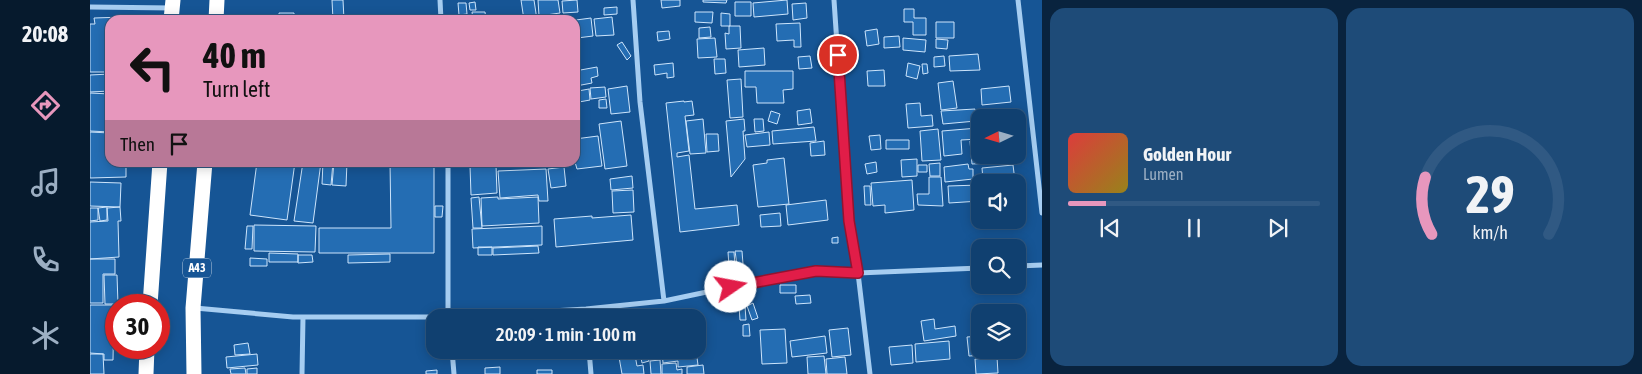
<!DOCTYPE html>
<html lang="en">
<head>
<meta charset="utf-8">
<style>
  :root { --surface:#104070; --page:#1e4b78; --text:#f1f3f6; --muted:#9cafc3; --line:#305983; --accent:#e797bd }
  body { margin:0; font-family:"Asap Condensed",sans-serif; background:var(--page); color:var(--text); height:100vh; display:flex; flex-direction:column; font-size:19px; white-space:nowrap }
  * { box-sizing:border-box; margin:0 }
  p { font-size:16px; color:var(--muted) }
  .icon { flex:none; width:28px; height:28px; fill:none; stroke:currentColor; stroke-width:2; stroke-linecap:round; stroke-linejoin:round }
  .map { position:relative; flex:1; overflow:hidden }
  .side { display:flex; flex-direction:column; gap:8px; padding:8px; background:#09233e; width:600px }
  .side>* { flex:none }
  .banner { position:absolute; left:15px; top:15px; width:475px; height:152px; border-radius:15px; box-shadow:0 2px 12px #0003,0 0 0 1px var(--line); background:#e797bd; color:#111; overflow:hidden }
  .needle { width:32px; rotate:265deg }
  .controls { position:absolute; left:881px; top:109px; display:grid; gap:10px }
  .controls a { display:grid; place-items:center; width:55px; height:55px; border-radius:10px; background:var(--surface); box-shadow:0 2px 12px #0003,0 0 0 1px var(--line); font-size:25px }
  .speed { position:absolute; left:15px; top:294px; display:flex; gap:10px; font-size:25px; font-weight:700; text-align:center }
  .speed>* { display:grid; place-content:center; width:65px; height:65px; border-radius:50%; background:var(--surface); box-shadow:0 2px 12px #0003,0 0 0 1px var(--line); line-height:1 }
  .speed .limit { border:8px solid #d22; background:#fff; color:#111 }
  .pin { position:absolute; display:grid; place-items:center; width:42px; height:42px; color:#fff; margin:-21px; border:2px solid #fff; border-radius:50%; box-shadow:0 1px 5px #0007 }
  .me { position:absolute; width:55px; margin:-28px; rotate:78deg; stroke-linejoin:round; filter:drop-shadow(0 0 4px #0008) }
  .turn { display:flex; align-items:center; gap:18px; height:105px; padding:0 15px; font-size:22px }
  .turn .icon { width:65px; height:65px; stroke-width:2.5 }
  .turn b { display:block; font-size:35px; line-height:42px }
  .then { display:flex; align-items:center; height:48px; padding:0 15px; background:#0003; gap:10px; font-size:19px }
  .side .tile { flex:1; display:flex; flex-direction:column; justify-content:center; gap:8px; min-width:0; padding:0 18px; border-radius:15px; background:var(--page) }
  .side .dial { align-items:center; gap:0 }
  .dial svg { height:130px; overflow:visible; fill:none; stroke:var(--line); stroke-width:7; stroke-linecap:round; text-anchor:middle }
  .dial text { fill:var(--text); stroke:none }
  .song { display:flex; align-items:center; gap:15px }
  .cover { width:60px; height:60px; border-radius:8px; background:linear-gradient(135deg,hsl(0 70% 55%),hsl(50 70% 35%)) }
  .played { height:5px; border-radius:2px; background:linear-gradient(90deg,var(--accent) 15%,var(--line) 15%) }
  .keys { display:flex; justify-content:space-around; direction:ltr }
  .side .tiles { flex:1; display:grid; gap:8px; grid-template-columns:repeat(2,1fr) }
  .trip { position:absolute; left:336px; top:309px; width:280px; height:50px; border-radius:15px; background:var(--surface); box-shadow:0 2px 12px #0003,0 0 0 1px var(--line); font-weight:600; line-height:50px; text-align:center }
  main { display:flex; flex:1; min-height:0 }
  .dock { display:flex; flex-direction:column; width:90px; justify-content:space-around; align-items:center; background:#061a2d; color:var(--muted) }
  .dock .icon { width:35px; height:35px }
  .dock .current { color:var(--accent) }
  .dock b { font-size:22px; color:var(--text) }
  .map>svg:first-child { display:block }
  .building { fill:#246db3; stroke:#cde5fc }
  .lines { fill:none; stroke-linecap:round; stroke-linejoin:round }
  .street { stroke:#a6cdf1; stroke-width:5 }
  .highway { stroke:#fff; stroke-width:15 }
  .route-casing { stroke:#92132f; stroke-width:12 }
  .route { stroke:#e11d48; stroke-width:9 }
  .labels { text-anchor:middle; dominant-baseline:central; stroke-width:5; stroke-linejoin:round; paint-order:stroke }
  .shield { fill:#165595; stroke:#b9ccdf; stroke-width:1 }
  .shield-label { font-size:12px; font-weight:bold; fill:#fff }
</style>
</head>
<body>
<main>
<nav class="dock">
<b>20:08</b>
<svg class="icon current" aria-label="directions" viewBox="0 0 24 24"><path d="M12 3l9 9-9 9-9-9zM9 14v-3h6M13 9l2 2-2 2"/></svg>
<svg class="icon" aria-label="music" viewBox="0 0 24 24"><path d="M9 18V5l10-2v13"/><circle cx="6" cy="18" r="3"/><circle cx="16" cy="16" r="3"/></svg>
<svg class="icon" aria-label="phone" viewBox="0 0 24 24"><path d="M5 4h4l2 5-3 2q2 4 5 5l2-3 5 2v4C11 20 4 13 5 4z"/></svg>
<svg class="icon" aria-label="climate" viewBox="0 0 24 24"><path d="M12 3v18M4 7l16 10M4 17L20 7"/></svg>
</nav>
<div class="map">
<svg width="952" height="374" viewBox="0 0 952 374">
  <rect width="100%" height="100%" fill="#165595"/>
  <path class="building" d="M242,0H253L254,20H243Z
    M431,0H444L447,20H434Z
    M448,0H468L470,13L449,16Z
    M487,0L488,12L473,13L472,1Z
    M571,0H590V6L572,8Z
    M613,0H637L636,3L613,2Z
    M697,0L698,14L664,17L663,3Z
    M385,2L386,10H380L379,3Z
    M645,2H661V16H645Z
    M368,3H376L377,14L369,15Z
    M716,3L717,18L703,20L702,4Z
    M527,7V14L514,15V8Z
    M814,9H824V18H836V35H823V22H814Z
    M382,12H395L396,20H383Z
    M605,12H623L622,23L605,22Z
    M189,13H204V18L208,17L209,20H189Z
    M631,13L640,14V26H631Z
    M381,16V20H372V17Z
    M34,17V20H20V72H0V24H5L4,18Z
    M522,17L524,35L506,36L504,19Z
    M501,18L503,36L487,38L486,20Z
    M846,22H864V38H846Z
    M710,23L711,47H704V40L687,41L686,24Z
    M639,26H650L651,48L636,49L635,33L639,34Z
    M620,27L621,37L609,38V28Z
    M787,29L789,44L777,46L775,31Z
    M579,31L580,39L568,41L567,32Z
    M809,36L810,47L794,48V37Z
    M625,38L627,57L608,58L607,39Z
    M813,38L836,40L835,52L813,50Z
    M846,39L858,40L857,49L846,48Z
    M532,42L541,56L537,60L527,45Z
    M674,48L675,65L649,67L648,50Z
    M888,54L890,70L860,71L859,56Z
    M720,56L722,68L709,69L708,57Z
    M854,56L855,66L844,67V57Z
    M624,59H635L636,73L625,74Z
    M583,63L584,77L577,78V73L565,75L564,65Z
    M818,63L830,66L827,79L816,76Z
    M832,64H837L838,73L833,74Z
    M507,67L508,76L501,78L502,83L486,86L485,71Z
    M794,70L795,86H778L777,71Z
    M655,71H703V89L693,90L694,103H667L666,87H655Z
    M20,74V91L0,92V75Z
    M651,79L653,117L640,118L637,80Z
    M863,81L867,108L851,110L848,83Z
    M537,86L540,112L521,114L518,89Z
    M919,86L921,102L892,105L891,89Z
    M515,87L516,97L501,99L500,88Z
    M499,89L500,100L489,102L488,91Z
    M485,91L488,107H485Z
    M0,93L20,94V132L0,131Z
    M516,99L517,108H509V100Z
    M594,101V102L602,101L604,115L595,116L599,151L587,153V157L599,155L605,209L647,205L649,225L590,232L576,103Z
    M830,103L831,116L842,115L843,126L818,128L816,104Z
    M720,109L722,123L708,125L707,111Z
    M885,109L886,121L853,124L851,111Z
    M681,111L690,114L687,124L678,121Z
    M613,119L616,153L600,154L596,121Z
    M654,119L655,131H653L655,159L641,177L636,121Z
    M664,119H673L674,131L665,132Z
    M531,121L537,166L515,169L509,124Z
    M724,127L726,141L683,144L682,131Z
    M888,128L889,139L871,140L872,154L854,156L852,131Z
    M848,129L851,160L832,161L830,131Z
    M0,132L20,133V162H36V177L0,178Z
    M679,132L680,145L657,147L655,135Z
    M616,134H628L629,151L617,152Z
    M790,135L791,149L781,150L779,136Z
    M508,136L512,166L487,169L485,162V139Z
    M796,140H819V149H796Z
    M890,140V155H901L902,163L882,164L880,141Z
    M734,141L735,155L721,156L720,143Z
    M694,158L699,204L668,207L663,165L677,163V160Z
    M827,159V176L812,177L811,160Z
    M167,162H205L197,220L160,215Z
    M213,162H231L223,223L204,221Z
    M233,162H243L241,185L232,184Z
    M244,162H257L256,186L242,185Z
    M300,162H344V253H229V228H301Z
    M465,162H481V164L465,166Z
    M786,162L787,172L777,174L775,164Z
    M850,163V176H840L839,164Z
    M878,164L879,169H883V179L855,182L854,167Z
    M406,165L407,193L381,195L380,166Z
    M828,165H837V172H828Z
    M923,165L925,181L900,182L899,179L893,180L892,168Z
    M474,167L476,186L461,188L458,169Z
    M456,169L458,201H449L448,195L410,198L408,171Z
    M542,176L543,188L521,190L520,179Z
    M839,177H851L853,206L828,205L827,194H839Z
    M822,180L824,210L795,213V205L783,206L781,183Z
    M0,182L31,183L30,207L0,206Z
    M890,185V201L859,203L858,186Z
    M774,186H780L781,205H775Z
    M543,190L544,212L523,213L522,191Z
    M389,197L392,228H383L381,198Z
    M408,197V199L448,197L449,223L392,226L391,198Z
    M736,200L738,220L698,225L696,205Z
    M345,206H353L352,217H345Z
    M17,207V220L10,221L8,208Z
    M30,207L31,221H28L29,257L0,259V222L18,221L17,208Z
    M0,208H8V220L0,221Z
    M690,213L691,226L671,227L670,215Z
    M541,215L543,240L466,247L464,219L502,216V218Z
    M164,225L226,226L225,252L164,251Z
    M157,226H163L162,249H155Z
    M452,226V245L383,248L382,229Z
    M748,237V243H742V238Z
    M448,246L449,253L403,255V248Z
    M388,247H402V255H388Z
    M645,251H652L653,264L647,265Z
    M638,252H644L645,265L639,266Z
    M179,253L208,254V262H179Z
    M300,254V262L258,263V255Z
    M208,255H222L223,262L208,263Z
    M160,258L177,259V266H160Z
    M0,259H25V274H13V303H0Z
    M14,275H27L28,304H15Z
    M690,285H706V293H690Z
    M658,294L659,300L644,302L643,295Z
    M720,295L721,303L706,304L705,296Z
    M663,303L668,318L662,320L657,306Z
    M0,305H24L23,360H14V354L0,353Z
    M649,306H655L656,320H650Z
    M844,319L845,329L865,326L866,336L834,341L831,321Z
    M659,324L660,336H653V325Z
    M758,328L761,355L742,357L739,330Z
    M695,329L697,363L672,364L670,330Z
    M735,336L737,353L702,357L700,341Z
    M890,336V350H895V355L879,356L877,337Z
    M859,341L860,359L826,362L825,344Z
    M158,343L160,354L145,355L144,345Z
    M822,345L823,363L801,365L799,347Z
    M591,350H606L608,365L588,367V361L573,363L572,352Z
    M897,350H910L911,354L898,355Z
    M557,352L559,361L552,363L550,353Z
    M0,354H13L14,374H0Z
    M167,354L168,365L137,368L136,357Z
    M545,355L547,366L553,365L554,374H532L529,357Z
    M734,356L736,374H718L717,357Z
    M755,357L757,374H737L736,359Z
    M907,357L908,373L886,374L885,359Z
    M570,360L571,374H561L560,361Z
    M586,363L587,370L592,369V374H572V364Z
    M613,365L614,374H597V367Z
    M410,367V374H395V368Z
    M155,368L156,374H141L140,369Z
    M167,368V374H157V369Z
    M347,370V374H336V371Z
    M447,370H462V374H447Z"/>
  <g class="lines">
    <path class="street" d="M350,0L351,20
      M543,0L550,102L574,301
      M744,0L759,221L768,273L780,374
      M928,0L952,213
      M0,7L82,8
      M928,266L952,265
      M105,308L203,317H358L496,309L574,301L674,280L726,271L768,273L890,268
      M358,318V162
      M362,350L364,374
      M499,350L501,374
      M212,374L213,317"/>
    <path class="highway" d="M81,20L83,0
      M126,20L127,0
      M60,305L70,162
      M56,374L57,348
      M104,374L103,308L115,162"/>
  </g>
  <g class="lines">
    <defs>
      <path id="route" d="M641,287L726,271L768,273L759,221L748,55"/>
    </defs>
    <use href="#route" class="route-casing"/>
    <use href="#route" class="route"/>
  </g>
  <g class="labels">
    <rect class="shield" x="93" y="258.5" width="28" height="19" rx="4"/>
    <g class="shield-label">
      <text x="107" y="268">A43</text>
    </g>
  </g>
</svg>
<div class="controls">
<a><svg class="needle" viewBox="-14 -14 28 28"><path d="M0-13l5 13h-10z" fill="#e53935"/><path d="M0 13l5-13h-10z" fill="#9cafc3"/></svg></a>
<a><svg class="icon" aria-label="sound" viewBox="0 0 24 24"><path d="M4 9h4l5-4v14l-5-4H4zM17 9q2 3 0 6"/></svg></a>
<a><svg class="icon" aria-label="search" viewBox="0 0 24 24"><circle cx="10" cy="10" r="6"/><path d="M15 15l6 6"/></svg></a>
<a><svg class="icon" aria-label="layers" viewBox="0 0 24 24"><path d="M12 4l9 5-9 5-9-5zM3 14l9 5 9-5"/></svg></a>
</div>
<div class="speed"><div class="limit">30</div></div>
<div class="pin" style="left:748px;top:55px;background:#d93025"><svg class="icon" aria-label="arrive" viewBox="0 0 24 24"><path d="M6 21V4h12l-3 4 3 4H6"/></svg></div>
<svg class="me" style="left:641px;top:287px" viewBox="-20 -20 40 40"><circle r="19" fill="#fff"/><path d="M0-13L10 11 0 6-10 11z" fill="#e11d48"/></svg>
<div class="trip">20:09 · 1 min · 100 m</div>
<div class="banner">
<div class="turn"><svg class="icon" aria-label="left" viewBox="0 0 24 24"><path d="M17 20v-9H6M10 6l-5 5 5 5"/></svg><div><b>40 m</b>Turn left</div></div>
<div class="then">Then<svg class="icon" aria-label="arrive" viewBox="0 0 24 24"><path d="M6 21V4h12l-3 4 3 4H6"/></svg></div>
</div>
</div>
<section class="side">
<div class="tiles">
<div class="tile">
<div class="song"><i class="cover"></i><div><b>Golden Hour</b><p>Lumen</p></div></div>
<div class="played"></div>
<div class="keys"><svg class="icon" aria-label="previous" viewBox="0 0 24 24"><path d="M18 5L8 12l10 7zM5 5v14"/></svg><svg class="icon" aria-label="pause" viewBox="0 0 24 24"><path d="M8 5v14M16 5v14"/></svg><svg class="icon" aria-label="next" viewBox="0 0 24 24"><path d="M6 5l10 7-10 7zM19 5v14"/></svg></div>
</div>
<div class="tile dial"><svg viewBox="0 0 100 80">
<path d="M14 69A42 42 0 1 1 86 69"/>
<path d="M14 69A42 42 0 0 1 10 34" stroke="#e797bd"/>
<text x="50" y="56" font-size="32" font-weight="700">29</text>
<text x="50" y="72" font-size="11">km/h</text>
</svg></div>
</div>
</section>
</main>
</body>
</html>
